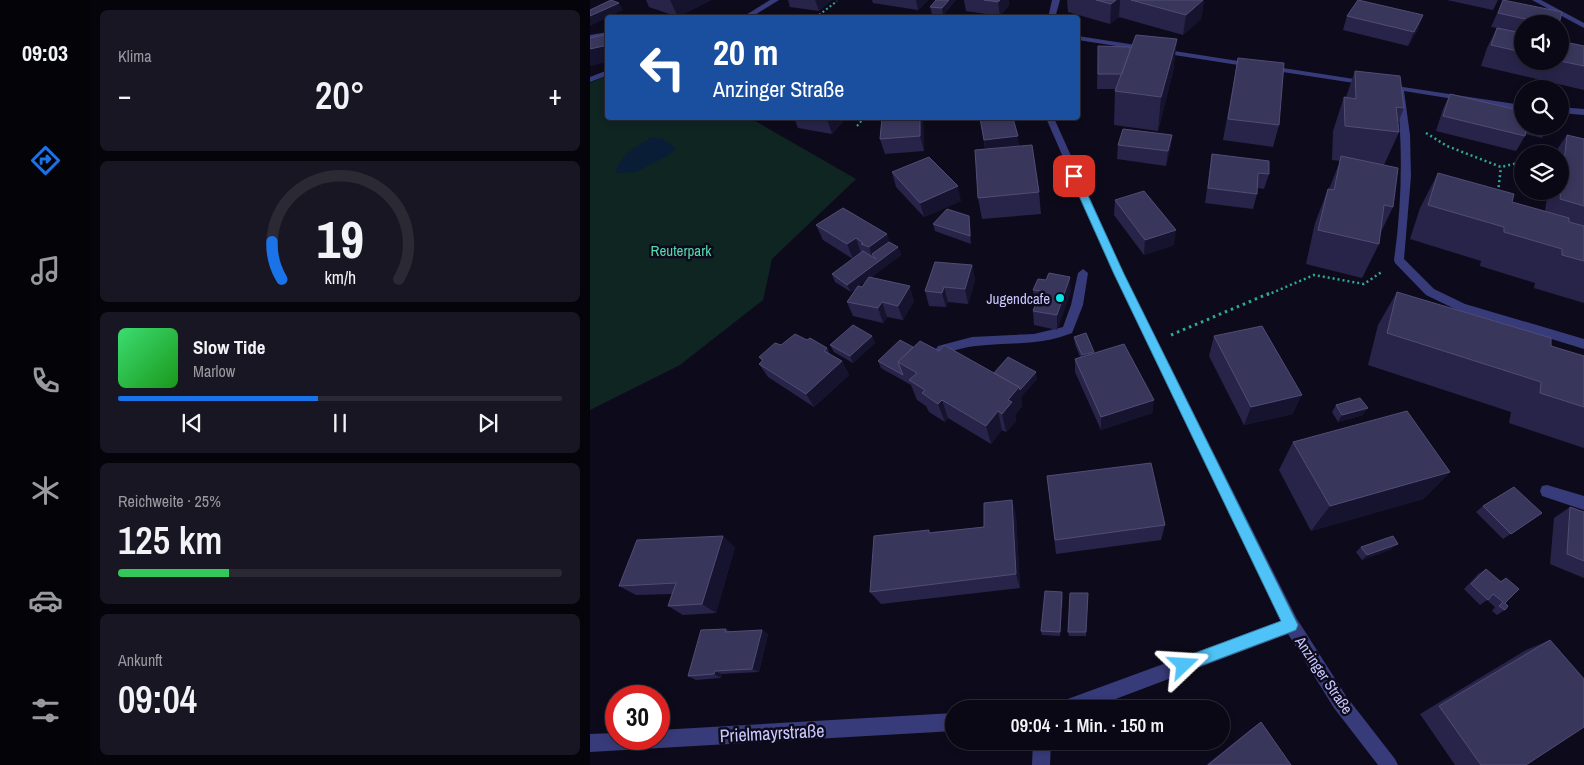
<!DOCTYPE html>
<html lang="de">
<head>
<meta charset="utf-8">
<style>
  :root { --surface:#0a0814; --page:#181622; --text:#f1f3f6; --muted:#999aa0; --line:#2a2934; --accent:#1a73e8 }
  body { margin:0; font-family:"Archivo Narrow",sans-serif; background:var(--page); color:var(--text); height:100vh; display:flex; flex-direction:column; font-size:19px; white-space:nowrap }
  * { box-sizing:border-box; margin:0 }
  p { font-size:16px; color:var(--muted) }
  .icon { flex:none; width:28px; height:28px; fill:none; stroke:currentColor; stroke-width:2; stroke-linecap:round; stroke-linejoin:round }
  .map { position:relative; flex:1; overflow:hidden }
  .details { display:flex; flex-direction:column; gap:10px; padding:10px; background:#06040b; width:500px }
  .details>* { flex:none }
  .top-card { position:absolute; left:15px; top:15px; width:475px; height:105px; border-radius:5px; box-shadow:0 2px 8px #0003,0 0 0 1px var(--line); background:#1a4fa0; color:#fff; overflow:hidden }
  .fabs { position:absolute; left:924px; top:15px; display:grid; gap:10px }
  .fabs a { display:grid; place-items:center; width:55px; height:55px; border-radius:50%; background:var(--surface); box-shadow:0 2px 8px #0003,0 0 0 1px var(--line); font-size:25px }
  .speed { position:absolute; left:15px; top:685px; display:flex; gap:10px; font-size:25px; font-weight:700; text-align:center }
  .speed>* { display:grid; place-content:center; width:65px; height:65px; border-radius:50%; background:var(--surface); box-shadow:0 2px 8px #0003,0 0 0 1px var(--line); line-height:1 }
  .speed .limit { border:8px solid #d22; background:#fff; color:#111 }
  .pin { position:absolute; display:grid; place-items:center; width:42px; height:42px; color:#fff; margin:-21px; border-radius:10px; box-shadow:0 2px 8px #0006 }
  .me { position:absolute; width:55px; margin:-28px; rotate:70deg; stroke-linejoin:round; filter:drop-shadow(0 0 4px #0008) }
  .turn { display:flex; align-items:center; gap:18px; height:105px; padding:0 25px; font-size:22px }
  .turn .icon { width:65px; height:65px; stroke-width:2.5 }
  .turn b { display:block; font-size:35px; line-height:42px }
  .big { font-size:38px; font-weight:600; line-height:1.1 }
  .details .tile { flex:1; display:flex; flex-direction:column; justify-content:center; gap:8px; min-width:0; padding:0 18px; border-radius:8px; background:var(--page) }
  .details .dial { align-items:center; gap:0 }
  .dial svg { height:130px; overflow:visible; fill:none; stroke:var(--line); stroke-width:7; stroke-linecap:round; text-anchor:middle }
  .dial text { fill:var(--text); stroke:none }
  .song { display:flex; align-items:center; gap:15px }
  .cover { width:60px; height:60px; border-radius:8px; background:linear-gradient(135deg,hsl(140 70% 55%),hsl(120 70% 35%)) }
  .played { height:5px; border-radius:2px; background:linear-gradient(90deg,var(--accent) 45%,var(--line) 45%) }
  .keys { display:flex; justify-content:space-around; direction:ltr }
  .heat { display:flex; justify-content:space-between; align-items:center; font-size:28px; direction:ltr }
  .charge { height:8px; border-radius:4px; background:linear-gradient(90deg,#34c759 25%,var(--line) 0) }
  .trip { position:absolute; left:355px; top:700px; width:285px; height:50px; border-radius:25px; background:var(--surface); box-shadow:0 2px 8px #0003,0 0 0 1px var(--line); font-weight:600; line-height:50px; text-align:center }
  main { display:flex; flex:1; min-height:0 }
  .tab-bar { display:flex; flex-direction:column; width:90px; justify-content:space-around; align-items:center; background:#040308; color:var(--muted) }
  .tab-bar .icon { width:35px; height:35px }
  .tab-bar .active { color:var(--accent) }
  .tab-bar b { font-size:22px; color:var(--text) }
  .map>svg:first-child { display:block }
  .green { fill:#0f2522 }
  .water { fill:#0a1d36 }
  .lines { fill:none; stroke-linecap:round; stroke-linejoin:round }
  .path-far2 { stroke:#30a897; stroke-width:2; stroke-dasharray:2 2.5; stroke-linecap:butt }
  .path-far1 { stroke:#30a897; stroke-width:2.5; stroke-dasharray:2 3; stroke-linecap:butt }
  .path { stroke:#30a897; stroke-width:3; stroke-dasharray:2.5 4; stroke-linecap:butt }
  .minor { fill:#383b79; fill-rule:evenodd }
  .wall { fill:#282449; fill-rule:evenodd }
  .shaded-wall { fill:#16132e }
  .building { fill:#39365c; stroke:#504c75 }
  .route { fill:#4fc3f7; stroke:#337fa1 }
  .poi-dot { fill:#07e6e9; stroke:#0d0b1b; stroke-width:2 }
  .labels { text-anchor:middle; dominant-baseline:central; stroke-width:5; stroke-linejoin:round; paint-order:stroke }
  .park-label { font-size:15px; fill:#57d9ae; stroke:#0d0b1b }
  .poi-label { font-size:15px; fill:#c9c7fd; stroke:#0d0b1b; text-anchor:end }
  .street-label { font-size:15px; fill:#c9c7fd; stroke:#0d0b1b }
  .near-street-label { font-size:18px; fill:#c9c7fd; stroke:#0d0b1b }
</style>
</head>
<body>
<main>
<nav class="tab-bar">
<b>09:03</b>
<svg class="icon active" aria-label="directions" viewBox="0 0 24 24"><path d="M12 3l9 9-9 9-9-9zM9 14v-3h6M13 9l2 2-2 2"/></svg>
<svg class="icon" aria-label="music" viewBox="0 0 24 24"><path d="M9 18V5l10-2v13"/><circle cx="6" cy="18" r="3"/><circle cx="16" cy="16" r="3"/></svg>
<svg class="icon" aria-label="phone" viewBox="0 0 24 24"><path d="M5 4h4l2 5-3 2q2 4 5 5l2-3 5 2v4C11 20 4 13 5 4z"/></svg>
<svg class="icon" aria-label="climate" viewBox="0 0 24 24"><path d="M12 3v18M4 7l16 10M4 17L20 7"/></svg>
<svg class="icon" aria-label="car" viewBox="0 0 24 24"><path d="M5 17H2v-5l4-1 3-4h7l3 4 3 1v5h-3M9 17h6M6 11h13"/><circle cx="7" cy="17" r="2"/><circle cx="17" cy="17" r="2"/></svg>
<svg class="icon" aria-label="filters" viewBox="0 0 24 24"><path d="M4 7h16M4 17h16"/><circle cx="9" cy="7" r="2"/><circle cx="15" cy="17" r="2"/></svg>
</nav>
<section class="details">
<div class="tile"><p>Klima</p>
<div class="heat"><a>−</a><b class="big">20°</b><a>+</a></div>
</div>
<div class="tile dial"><svg viewBox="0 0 100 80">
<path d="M14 69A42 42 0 1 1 86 69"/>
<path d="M14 69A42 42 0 0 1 8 46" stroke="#1a73e8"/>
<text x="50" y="56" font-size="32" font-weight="700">19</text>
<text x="50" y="72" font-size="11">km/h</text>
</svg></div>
<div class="tile">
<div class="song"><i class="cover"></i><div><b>Slow Tide</b><p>Marlow</p></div></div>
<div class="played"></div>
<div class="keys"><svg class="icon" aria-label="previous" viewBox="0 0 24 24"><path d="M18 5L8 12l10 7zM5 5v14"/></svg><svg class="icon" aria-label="pause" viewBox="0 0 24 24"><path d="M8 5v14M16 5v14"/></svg><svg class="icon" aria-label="next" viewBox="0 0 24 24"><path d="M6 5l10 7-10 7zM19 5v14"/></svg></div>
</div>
<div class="tile"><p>Reichweite · 25%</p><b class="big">125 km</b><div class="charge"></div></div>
<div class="tile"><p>Ankunft</p><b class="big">09:04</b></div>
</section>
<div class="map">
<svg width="994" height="765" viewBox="0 0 994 765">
  <rect width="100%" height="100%" fill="#0d0b1b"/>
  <path class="green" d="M17,75L18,118H160L266,179L182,259L173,300L90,365L0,410V83Z"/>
  <path class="water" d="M62,137L73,139L86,149L77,156L46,172L25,173C31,154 45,147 62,137Z"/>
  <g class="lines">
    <path class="path-far2" d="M229,15L247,1
      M267,126L274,118"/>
    <path class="path-far1" d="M836,133L857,146L911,167L932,162
      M959,154L968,151
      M908,192L911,167
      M677,295L724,275L774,284L793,271"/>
    <path class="path" d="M581,335L680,293"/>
    <path class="minor" d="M180,0H189L160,18H151Z
      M462,0H470L465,18H458Z
      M942,0H951L994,23V28Z
      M18,32V36L0,39V35Z
      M488,36L777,81L781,83L777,85L488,40Z
      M18,70V75L0,82V77Z
      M793,84L932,105V110L814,91L820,135L821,176L814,259L844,289L875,304L994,339V349L867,310L836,295L805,263L804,260C812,204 813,149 807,93L810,91L793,88Z
      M970,107L994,109V115L970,113Z
      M456,118H464L534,274L707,619L756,696L805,759L808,765H788L744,708L698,634L499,709H467L469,703L475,700L691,621L524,274Z
      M493,269L498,273L493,305L482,333C450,346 420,342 386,346C374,347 363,351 352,354L348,352L346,349L348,346L382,337L444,334L473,327L481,305L488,273Z
      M957,485L994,496V510L952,496L950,491L952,486Z
      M364,713V731L0,752V734L26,733V739H69V730Z
      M443,741H461L460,765H442Z"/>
  </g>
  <path class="wall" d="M56,0H121L88,17L59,7Z
    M198,0H242L229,11L200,7Z
    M282,0H338L328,10L283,3Z
    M366,0L353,15L342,14L340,7Z
    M374,0H419V5L410,16L376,11Z
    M477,0H614L611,19L593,35L529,17L520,24L478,12Z
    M857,0H908L903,10Z
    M913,0L969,24H932V61H970V41L994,46V90L891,66L897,48L907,28L901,27Z
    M833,15L828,29L818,46L753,30L757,16Z
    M587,39L583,72L568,131L524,125L525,91L526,89H507L508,46L540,50Z
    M648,58L689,125L683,147L633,140Z
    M765,71L814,108L808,123L809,132L794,165L803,207L790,234L789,244L772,278L716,264L725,223L738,189H739L750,161L742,160L743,131L754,97H756Z
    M860,94L932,126H958L957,130L952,138L936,134L935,136L926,151L846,131L853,109Z
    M204,118H256L242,134L208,128Z
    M292,118H333L334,151L295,154L290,139Z
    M390,118H423L429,146L449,192L451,214L392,219L388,198L395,149Z
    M582,135L580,150L576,166L527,159L528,145Z
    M977,135L994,139V303L944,288L945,283L890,266L891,261L820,239L830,208L848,173L922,202L955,211L958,191H970V154H964Z
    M622,154L679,174L674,189L667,188V194L663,209L615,203Z
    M302,172L371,201L334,217L306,187Z
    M525,200L584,245L554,255L524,215Z
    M380,223L381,244L345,231L343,224Z
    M226,225L297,234L299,242L308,247L311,255L280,278L324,301L313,320L297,317L293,323L263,316L257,302L267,288L261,292L245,282L242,274L263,259L233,240ZM277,280L272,287L269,286Z
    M382,265L385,280L378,304L358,302L356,307L339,306L335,291Z
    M443,290L481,291L467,330L444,325L443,311L445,304Z
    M807,292L961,346L994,356V448L919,423L921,412L778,365L788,325Z
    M282,336L285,343L263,363L244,352L240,345Z
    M624,336L703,414L654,425L619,356Z
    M484,337L504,353L564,400L562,413L511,430L485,372V359L490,357L485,344Z
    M217,340L237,348L240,354L252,361L259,375L224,407L178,377L169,364L172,361L169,357L191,345Z
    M323,347L349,351L404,373L447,379L431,397L432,406L425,415L426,421L416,432L412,430L401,444L358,418L355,422L339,412L336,406L327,400L321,385L291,368L288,361Z
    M746,405L773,415L748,422L742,412Z
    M703,442L860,472L833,499L721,531L689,470Z
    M457,476L575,525L571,540L466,554Z
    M422,500L426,516L430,588L291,604L280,592L341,532L394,527Z
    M893,506L952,513L913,539L886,512Z
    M980,507L994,512V578L960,564L964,518Z
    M145,547L126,613L93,615L78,606L82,594L46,595L29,586Z
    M771,547L802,549L772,560L766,552Z
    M896,569L910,581L916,578L915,610L907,615L902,611L905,607L897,600L890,605L874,589L888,574Z
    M498,593L496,636H479L478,632Z
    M473,596L470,636L452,635L451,631Z
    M136,629L141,632L178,634L169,672L132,674L131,678L106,680L98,676Z
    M960,640L936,765H865L830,714L936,650Z
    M671,722L701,765H616L661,729Z"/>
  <path class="shaded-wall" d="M80,0H121L88,17Z
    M225,0H242L229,11Z
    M326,0H338L328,10Z
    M359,0H366L353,15L352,8Z
    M410,0H419V5L410,16L408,2Z
    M526,0H530L529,17L520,24L521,4Z
    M613,0H614L611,19L593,35L596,15Z
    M29,3L33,10L0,26V16Z
    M833,15L828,29L818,46L824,32Z
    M587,39L583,72L568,131L571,97Z
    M18,45V62L0,66V49Z
    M238,118H256L242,134L237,119Z
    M330,118H333L334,151L330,136Z
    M582,135L580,150L576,166L578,151Z
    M428,136L429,151L396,155L394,140Z
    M368,186L371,201L334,217L330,203Z
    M379,216L380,223L381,244L380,236Z
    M586,230L584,245L554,255L555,240Z
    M297,234L302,249L282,254L284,262L279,247Z
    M266,238L271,253L263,259L257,244Z
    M308,247L311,255L261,292L257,285Z
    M382,265L385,280L378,304L375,289Z
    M480,277L481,291L467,330V315Z
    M320,286L324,301L313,320L308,306Z
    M354,287L358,302L356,307L352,293Z
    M292,302L297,317L293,323L288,308Z
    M282,336L285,343L263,363L260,356Z
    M504,352V359L492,362V355Z
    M252,361L259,375L224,407L216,394Z
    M446,372L447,379L431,397L432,406L425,415L426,421L416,432L412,414L418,400L429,387Z
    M712,395L703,414L654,425L661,407Z
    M352,400L358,418L355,422L348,404Z
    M564,400L562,413L511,430V417Z
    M778,408L773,415L748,422L752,415Z
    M408,411L412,430L401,444L396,426Z
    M860,472L833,499L721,531L740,506Z
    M422,500L426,516L430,588L426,574Z
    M133,536L145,547L126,613L112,604Z
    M808,544L802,549L772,560L777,555Z
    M472,592L473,596L470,636V632Z
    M172,630L178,634L169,672L162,669Z
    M125,671L132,674L131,678L124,674Z"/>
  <path class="building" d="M21,0L29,3L0,16V10Z
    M346,0H359L352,8L340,7Z
    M394,0H410L408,2Z
    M506,0H526L521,4Z
    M541,0H613L596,15Z
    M768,0L833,15L824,32L757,16Z
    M913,0L972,12L969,24H958L908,13Z
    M117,16L147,17L116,18Z
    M907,28L932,33V52L901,45Z
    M18,34V45L0,49V38Z
    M546,35L587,39L571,97L525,91Z
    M970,41L994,46V66L970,61Z
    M508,46L540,47V50L532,74H508Z
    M648,58L694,63L689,125L638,119Z
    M765,71L810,76L814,108L806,107L809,132L755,126L754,97L766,99Z
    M860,94L932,111V126H937L935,136L853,116Z
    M227,118H238L237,119Z
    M292,118H330V136L290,139Z
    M390,118H423L428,136L394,140Z
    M941,126H958L957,130Z
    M533,129L582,135L578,151L528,145Z
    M977,135L994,139V206L970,199Z
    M442,145L449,192L388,198L385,150Z
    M622,154L679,161V174L668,173L667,194L618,188Z
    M751,156L808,168L803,207L794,205L789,244L728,230L738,189L744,190Z
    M339,157L368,186L330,203L302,172Z
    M848,173L924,194L922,202L979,218V222L994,226V261L972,255V249L914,232V227L838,205Z
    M554,191L586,230L555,240L525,200Z
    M253,208L297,234L279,247L271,244L273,243L266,238L257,244L226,225Z
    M357,209L379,216L380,236L343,224Z
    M299,242L308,247L257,285L242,274L273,251L286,259L282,254Z
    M345,262L382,265L375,289L354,287L352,293L335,291Z
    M459,273L480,277L467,315L443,311L451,291L443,290L448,279L456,280Z
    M279,277L320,286L308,306L292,302L288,308L257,302L268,286L272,287Z
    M807,292L961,338V346L994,356V407L950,393L951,382L797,333Z
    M263,325L282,336L260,356L240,345Z
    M672,326L712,395L661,407L624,336Z
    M496,333L504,352L492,355L484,337Z
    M205,334L217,340L220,338L237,348L234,351L252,361L216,394L169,364L173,360L169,357L185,343L191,345Z
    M310,340L323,347L308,362L313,375L288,361Z
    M330,341L349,351L354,345L429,387L418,400L422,402L412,414L408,411L396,426L352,400L348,404L332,393L335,390L319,380L327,373L308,362Z
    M534,344L564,400L511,417L485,359Z
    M418,357L446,372L430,390L429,387L404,373Z
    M770,398L778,408L752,415L746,405Z
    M817,411L860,472L740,506L703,442Z
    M561,463L575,525L465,540L457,476Z
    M924,487L952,513L921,534L893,506Z
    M422,500L426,574L280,592L284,536L339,530V533L394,527V503Z
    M980,507L994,512V561L977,554Z
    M133,536L112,604L78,606L86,583L29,586L47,540Z
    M803,536L808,544L777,555L771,547Z
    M896,569L911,582L916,578L929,589L915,603L918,606L915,610L909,606L913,602L903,594L898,600L881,584Z
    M455,591L472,592L470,632L451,631Z
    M480,593H498L496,632H478Z
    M136,629L135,632L172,630L162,669L125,671L124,674L98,676L111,630Z
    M960,640L994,679V727L936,765H891L849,706Z
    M671,722L701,765H618Z"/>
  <path class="route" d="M484,173L489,176L534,274L708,625L706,630L701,632L594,672L589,670L587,665L589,659L691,621L524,274L480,176Z"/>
  <circle class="poi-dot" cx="470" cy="298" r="5"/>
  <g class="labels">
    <g class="park-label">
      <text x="91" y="250">Reuterpark</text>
    </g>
    <g class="poi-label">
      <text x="460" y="298">Jugendcafe</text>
    </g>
    <g class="street-label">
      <text transform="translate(734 675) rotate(56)">Anzinger Straße</text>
    </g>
    <g class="near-street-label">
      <text transform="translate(182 733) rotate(-3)">Prielmayrstraße</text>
    </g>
  </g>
</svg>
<div class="fabs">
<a><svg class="icon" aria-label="sound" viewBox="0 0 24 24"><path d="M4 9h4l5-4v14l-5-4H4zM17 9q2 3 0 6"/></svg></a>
<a><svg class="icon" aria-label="search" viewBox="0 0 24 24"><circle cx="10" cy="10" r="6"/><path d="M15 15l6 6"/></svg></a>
<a><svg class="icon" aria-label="layers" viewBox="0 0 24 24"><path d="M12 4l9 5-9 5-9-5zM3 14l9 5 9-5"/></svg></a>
</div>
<div class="speed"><div class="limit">30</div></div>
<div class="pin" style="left:484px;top:176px;background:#d93025"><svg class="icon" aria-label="arrive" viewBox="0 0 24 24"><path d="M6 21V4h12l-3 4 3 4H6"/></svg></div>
<svg class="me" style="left:594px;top:665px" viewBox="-20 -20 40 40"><path d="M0-17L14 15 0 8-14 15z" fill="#4fc3f7" stroke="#fff" stroke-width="4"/></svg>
<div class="trip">09:04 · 1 Min. · 150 m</div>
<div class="top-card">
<div class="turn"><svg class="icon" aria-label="left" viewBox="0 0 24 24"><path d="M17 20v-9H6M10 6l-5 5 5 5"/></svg><div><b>20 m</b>Anzinger Straße</div></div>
</div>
</div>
</main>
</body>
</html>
